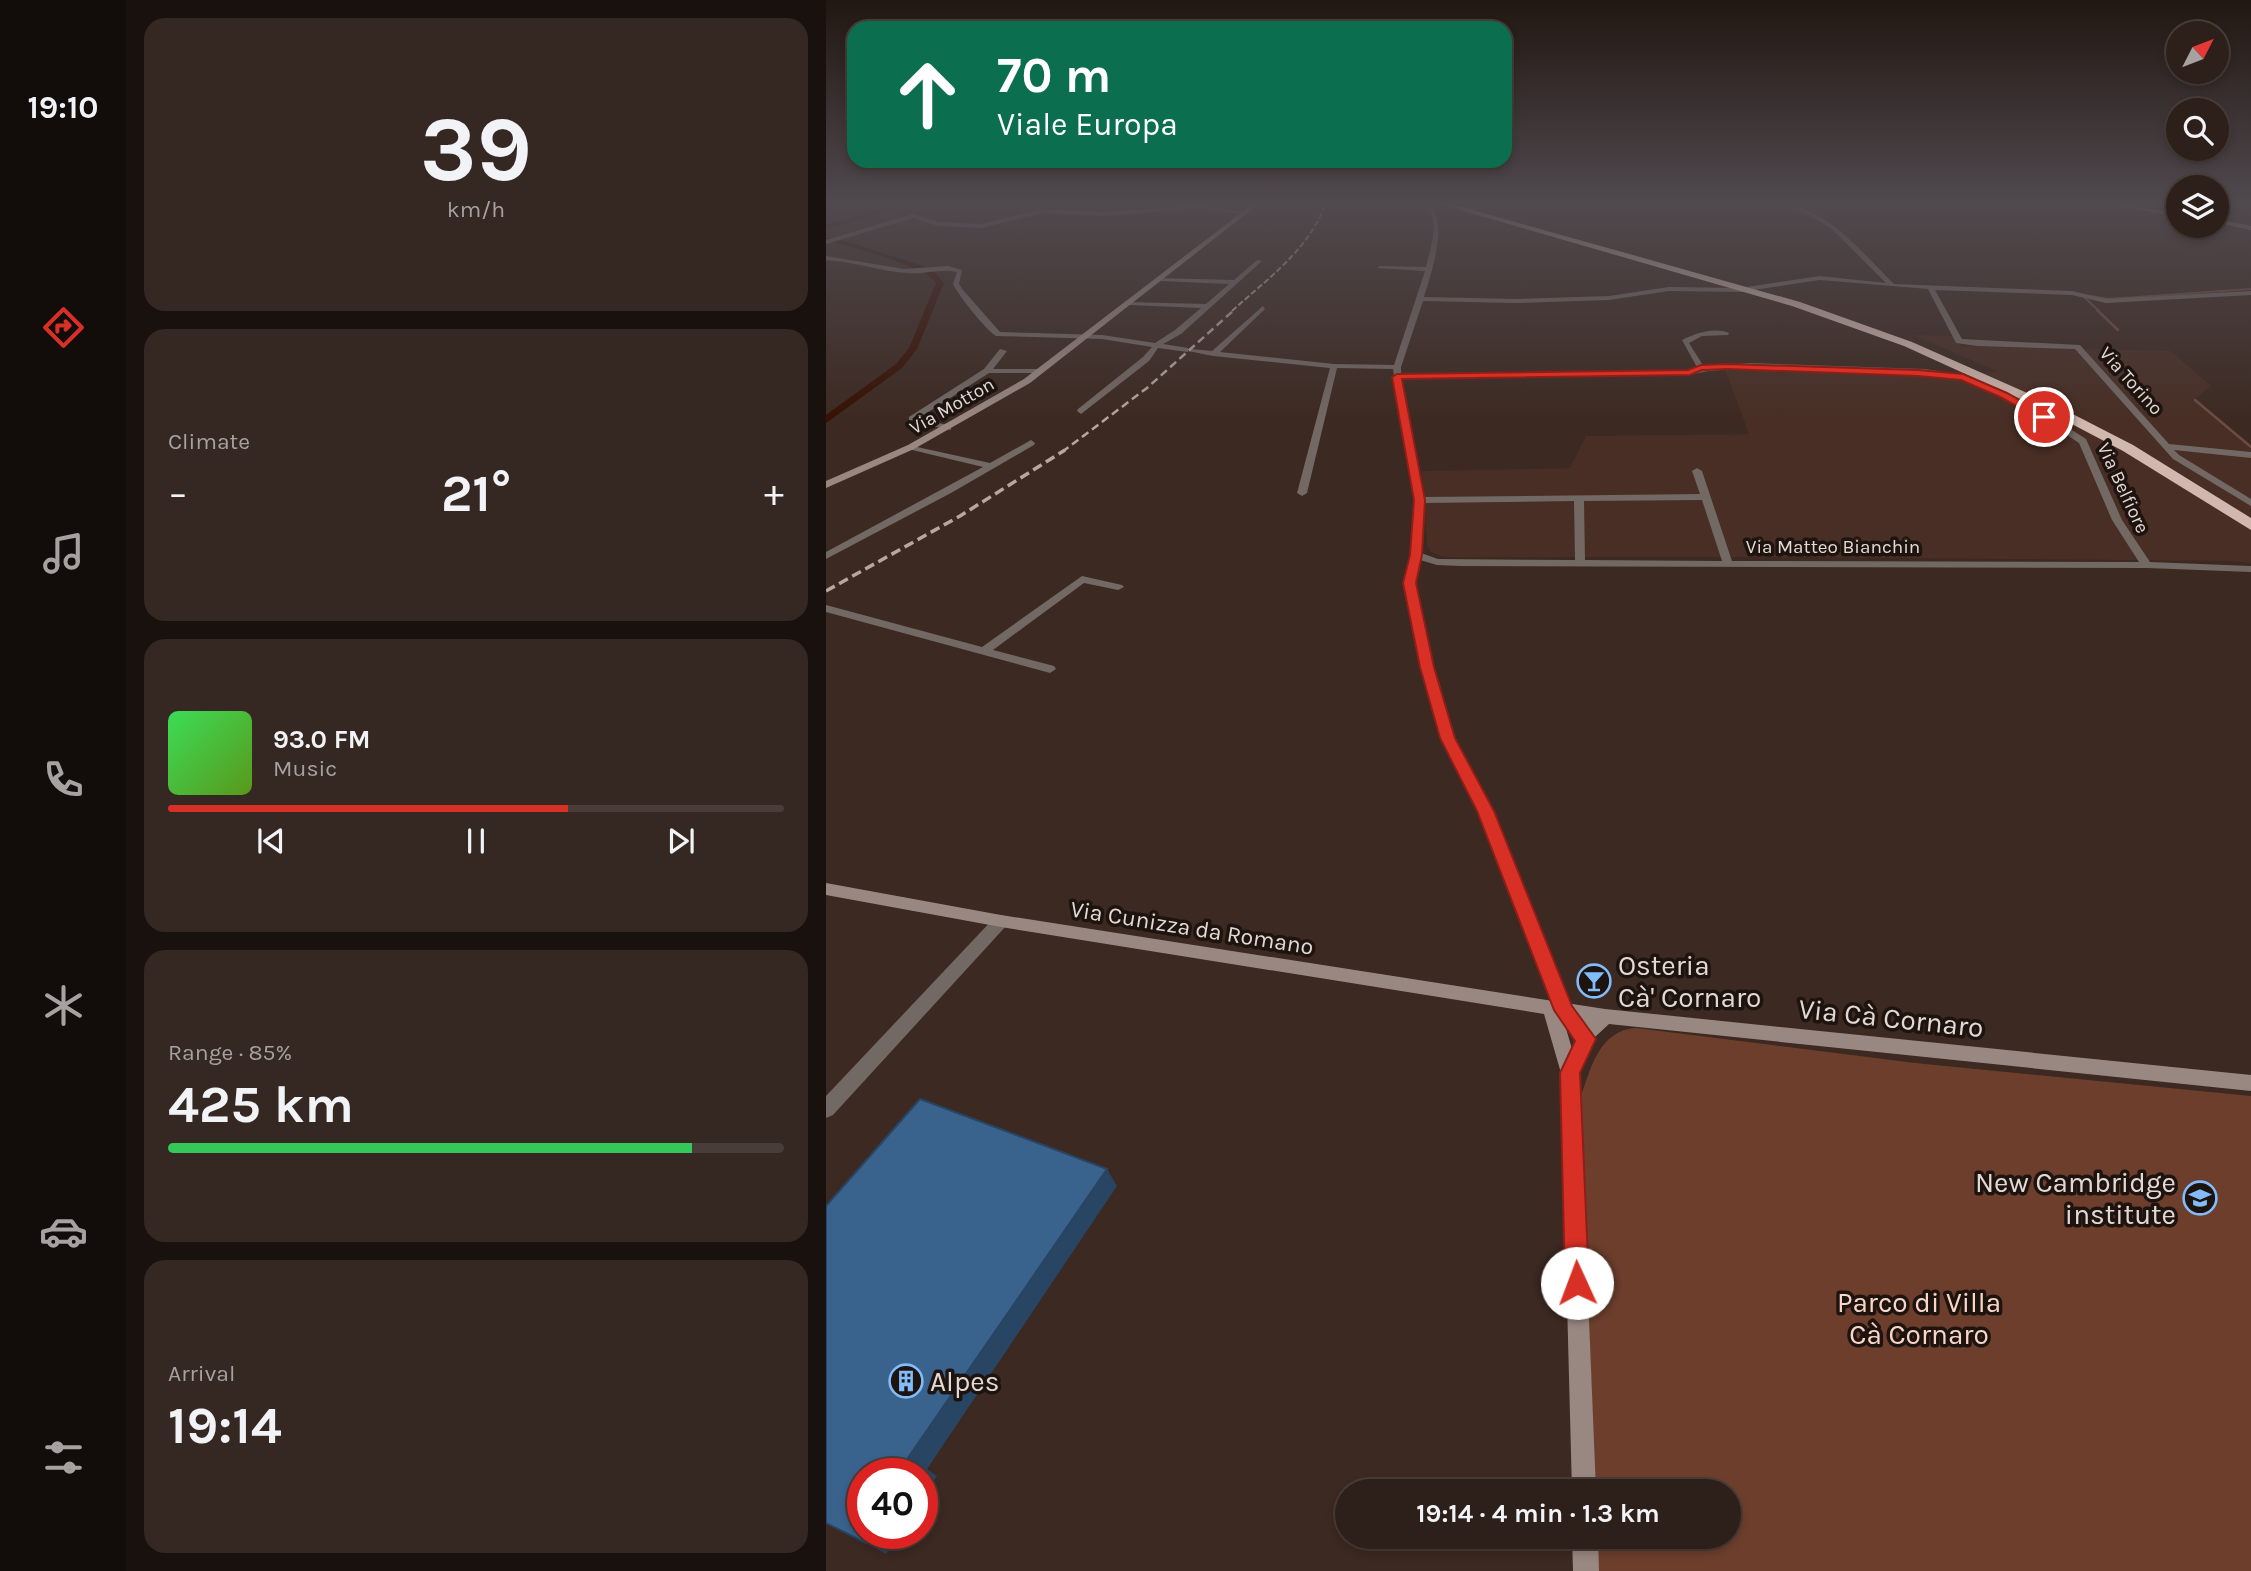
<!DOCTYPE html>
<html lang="en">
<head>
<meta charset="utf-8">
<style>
  :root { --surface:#2d1f19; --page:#352722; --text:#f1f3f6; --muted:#a7a2a2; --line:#483d38; --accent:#d93025 }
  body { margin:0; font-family:Karla,sans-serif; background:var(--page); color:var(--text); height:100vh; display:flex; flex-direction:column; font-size:26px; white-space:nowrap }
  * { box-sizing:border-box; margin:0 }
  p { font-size:23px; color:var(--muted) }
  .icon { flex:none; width:38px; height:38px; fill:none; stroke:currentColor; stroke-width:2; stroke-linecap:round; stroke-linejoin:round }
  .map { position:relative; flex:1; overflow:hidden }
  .side { display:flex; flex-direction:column; gap:18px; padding:18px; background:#19110e; width:700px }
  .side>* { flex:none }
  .top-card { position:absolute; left:21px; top:21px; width:665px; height:147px; border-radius:21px; box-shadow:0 4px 10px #0003,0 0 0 2px var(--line); background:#0b6e4f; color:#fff; overflow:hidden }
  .needle { width:46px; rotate:48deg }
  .fabs { position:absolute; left:1340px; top:21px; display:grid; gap:14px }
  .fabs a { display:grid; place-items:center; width:63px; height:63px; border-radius:50%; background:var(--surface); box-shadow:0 4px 10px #0003,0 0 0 2px var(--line); font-size:35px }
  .speed { position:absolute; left:21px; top:1458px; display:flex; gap:14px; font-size:35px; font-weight:700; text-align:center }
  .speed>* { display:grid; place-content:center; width:91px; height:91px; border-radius:50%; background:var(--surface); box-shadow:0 4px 10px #0003,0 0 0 2px var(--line); line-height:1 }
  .speed .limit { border:10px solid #d22; background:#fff; color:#111 }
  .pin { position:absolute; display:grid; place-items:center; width:60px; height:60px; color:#fff; margin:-30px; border:4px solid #fff; border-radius:50%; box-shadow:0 2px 7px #0007 }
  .me { position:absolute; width:77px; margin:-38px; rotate:358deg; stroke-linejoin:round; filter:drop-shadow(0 0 5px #0008) }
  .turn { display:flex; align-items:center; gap:24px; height:147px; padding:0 35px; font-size:32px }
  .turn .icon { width:91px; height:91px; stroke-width:2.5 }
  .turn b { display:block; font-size:49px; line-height:60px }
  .big { font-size:52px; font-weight:700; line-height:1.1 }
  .side .widget { flex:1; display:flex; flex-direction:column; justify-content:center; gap:10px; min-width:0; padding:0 24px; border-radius:21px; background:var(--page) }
  .side .dial { align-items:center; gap:0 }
  .dial b { font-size:91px; line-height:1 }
  .song { display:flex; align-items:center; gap:21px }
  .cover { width:84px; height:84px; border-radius:10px; background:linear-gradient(135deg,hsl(130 70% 55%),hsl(90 70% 35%)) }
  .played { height:7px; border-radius:4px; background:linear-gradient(90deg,var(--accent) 65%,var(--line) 65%) }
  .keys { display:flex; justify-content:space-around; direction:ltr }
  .heat { display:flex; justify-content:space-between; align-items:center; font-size:38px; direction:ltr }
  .charge { height:10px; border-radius:5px; background:linear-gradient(90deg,#34c759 85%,var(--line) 0) }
  .trip { position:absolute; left:509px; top:1479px; width:406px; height:70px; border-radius:35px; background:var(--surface); box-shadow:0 4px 10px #0003,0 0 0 2px var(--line); font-weight:700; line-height:70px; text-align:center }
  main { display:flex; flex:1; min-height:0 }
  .tabs { display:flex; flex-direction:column; width:126px; justify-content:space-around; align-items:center; background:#120c0a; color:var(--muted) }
  .tabs .icon { width:49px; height:49px }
  .tabs .on { color:var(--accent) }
  .tabs b { font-size:32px; color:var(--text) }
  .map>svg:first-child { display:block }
  .built { fill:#482e24 }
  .green { fill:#6d3e2c }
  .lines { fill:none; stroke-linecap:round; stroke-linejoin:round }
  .stream-far1 { stroke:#6b4c41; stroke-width:2 }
  .stream { stroke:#6b4c41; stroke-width:2.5 }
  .canal { fill:#371002; fill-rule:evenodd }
  .street { fill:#726864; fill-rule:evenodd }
  .secondary { fill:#998882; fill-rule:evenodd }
  .highway { fill:#d1b8ae; fill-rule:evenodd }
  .rail-far2 { stroke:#b6a7a1; stroke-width:2; stroke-dasharray:6 2.5; stroke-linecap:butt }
  .rail-far1 { stroke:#b6a7a1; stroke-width:2.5; stroke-dasharray:8 4.5; stroke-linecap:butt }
  .rail { stroke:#b6a7a1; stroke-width:3.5; stroke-dasharray:10 5; stroke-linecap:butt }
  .shaded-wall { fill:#284563 }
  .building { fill:#39628d; stroke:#284563; stroke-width:2 }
  .route { fill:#d93025; stroke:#8d1f18; stroke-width:2 }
  .labels { text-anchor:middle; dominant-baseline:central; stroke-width:7; stroke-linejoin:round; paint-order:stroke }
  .far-street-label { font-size:19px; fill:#e5d8d3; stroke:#1d1410 }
  .street-label { font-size:23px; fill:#e5d8d3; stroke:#1d1410 }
  .near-poi-label { font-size:28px; fill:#e5d8d3; stroke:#1d1410; text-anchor:start }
  .near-street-label { font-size:28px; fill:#e5d8d3; stroke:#1d1410 }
  .near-park-label { font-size:28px; fill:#fbd6c8; stroke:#1d1410 }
</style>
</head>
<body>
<main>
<nav class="tabs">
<b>19:10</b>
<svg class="icon on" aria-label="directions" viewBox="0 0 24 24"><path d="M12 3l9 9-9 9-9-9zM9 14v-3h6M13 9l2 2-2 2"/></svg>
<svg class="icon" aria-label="music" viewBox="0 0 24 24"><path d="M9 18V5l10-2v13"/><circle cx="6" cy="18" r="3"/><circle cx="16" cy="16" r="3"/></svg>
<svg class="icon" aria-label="phone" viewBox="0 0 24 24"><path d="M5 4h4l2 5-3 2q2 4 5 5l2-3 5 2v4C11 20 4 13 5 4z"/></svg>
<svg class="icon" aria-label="climate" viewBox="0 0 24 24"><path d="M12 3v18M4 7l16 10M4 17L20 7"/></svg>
<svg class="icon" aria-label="car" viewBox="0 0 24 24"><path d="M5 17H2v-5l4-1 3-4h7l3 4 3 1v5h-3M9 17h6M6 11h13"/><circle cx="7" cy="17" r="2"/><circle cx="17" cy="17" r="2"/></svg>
<svg class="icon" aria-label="filters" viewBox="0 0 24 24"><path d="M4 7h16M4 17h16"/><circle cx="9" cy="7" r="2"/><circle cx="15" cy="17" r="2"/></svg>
</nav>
<section class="side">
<div class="widget dial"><b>39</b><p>km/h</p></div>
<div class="widget"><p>Climate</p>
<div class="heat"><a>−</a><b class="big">21°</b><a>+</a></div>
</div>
<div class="widget">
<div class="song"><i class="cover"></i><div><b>93.0 FM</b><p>Music</p></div></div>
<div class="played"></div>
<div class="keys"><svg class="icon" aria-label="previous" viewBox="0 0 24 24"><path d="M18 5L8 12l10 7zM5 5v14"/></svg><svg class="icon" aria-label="pause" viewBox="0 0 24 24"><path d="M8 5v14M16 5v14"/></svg><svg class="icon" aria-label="next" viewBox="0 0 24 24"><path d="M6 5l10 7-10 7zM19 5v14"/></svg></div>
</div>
<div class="widget"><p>Range · 85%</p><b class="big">425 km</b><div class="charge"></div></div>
<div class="widget"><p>Arrival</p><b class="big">19:14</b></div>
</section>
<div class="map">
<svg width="1425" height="1571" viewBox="0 0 1425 1571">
  <rect width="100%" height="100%" fill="#3c2921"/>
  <path class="built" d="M1087,335L1130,336L1134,346L1345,351L1385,386L1370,398L1425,449V563L1404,561L971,557H618L605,552L601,546L596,471L744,468L760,436L923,434L899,369L1131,378L1171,371Z"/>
  <path class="green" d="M810,1028L1089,1063L1425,1096V1571H771L770,1537L903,1536V1491H769L755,1096C765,1067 774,1030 810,1028Z"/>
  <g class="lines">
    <path class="stream-far1" d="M1265,296L1282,299L1425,289
      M1258,297L1273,311"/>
    <path class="stream" d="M1271,310L1292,330
      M1369,400L1425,447"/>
    <path class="canal" d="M79,203H87L0,229V225Z
      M0,237L23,242L106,269L118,283L91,349L76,368L0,423V415L70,364L83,348L110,283C101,267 21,245 0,241Z"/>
    <path class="street" d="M592,203C630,203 604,277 598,297L690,299L783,296L843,287L914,288L994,276L1060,283L1007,230L983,215L948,203C998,203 1035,252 1068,284L1246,291L1280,299L1425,291V295L1280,303L1246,295L1109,290L1136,339L1254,345L1343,444L1425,452V458L1348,450L1353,455L1425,499V506L1347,459L1249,349L1151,346L1130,343L1102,289L994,280L914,292L843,291L783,300L690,303L597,301L575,367V375L864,371L872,369L856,340C870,333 888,327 903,333L902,335L876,336L863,343L878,367L923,363L1099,369L1143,376L1173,388L1218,412L1260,439L1296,520L1324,562L1425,566V572L1321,568L634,566L611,565L594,560L589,583L607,667L628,738L666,811L747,1010L744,1015L738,1017L732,1015L652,811L614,738L595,667L577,583L585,555L588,500L567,369L511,368L481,493L476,496L471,493L504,368L387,356L362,351L366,349L386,351L437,306L439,309L394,352L508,364L568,365L599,271L551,268L554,266L600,267C603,253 612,228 605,214C602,209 595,205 592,203ZM923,368L1113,375L1137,380L1167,392L1212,416L1253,443L1286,520L1313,562L906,561L876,471L871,468L866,471L874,494L597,497L575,379L864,375L882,371ZM876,500L896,561L759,560L758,501ZM748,501L749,560L612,559L595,553L598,503Z
      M1259,203H1275L1324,209L1321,211Z
      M371,205L422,212L419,214L371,209L277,216L216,213L155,228L112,226L87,218L0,244V240L87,214L113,222L155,224L216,209L277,212Z
      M0,256L78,269L122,266L136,270L133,284L137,290L174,332L276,335L329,343L349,330L375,308L304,305L302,302L380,304L403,284L334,281L332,278L408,280L431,260L436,261L355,334L337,344L362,348V352L332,348L323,361L255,414L251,411L252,409L317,357L326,347L276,339L170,336C160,330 132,295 127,284L131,272C114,268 98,275 81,273C54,271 28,262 0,260Z
      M174,349L181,351L167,369H214L218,371L214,373H163L93,418L125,426V430L83,421V417L158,369Z
      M205,440L209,443L208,445L125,493L0,559V552L157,467L82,449V445L164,463Z
      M256,576L296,585L298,587L292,590L258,583L167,650L228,666L230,669L224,673L0,612V605L156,647Z
      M175,915L181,917L183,921L181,925L7,1115L0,1118V1096L169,917Z"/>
    <path class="secondary" d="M428,203H434L204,383L88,449L0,488V481L82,445L198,379Z
      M1286,203L1353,213V217L1288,205Z
      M1391,219L1425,226V230L1391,223Z
      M0,883L175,915L779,1009L1425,1075V1091L783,1024L769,1037L753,1073L770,1491H746L735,1073L718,1014L175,927L0,895ZM739,1025L750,1041L746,1049Z
      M746,1536H772L773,1571H747Z"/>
    <path class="highway" d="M610,203H622L974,302L1086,342L1233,407L1307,445L1425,518V530L1297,451L1225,413L1078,346L966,306Z"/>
    <path class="rail-far2" d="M406,311C442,278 482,251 500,203"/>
    <path class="rail-far1" d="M236,452L321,388L408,310"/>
    <path class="rail" d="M0,591L134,516L239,450"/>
  </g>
  <path class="shaded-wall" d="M281,1169L291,1186L101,1469L111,1476L96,1499V1474H87L82,1458Z
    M47,1533H74L60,1554L40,1543Z"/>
  <path class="building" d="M94,1099L281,1169L82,1458L93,1464L87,1474H37V1533H47L40,1543L0,1523V1206Z"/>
  <linearGradient id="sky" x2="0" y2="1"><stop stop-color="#211712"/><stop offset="0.48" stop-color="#50494e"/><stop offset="1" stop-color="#50494e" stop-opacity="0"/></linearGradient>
  <rect width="1425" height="423" fill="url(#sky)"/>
  <path class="route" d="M901,364L1092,370L1137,374L1181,393L1223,417L1214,419L1174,397L1135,380L1092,376L901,369L876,370L864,375L576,379L599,500L596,555L590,583L608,667L629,738L668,811L746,1006L770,1039L754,1073L763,1283L760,1291L751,1295L743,1291L739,1283L734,1073L749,1041L728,1010L651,811L614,738L594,667L577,583L584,555L588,500L566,377L571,374L862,370L875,365Z"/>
  <defs>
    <symbol id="bar-ring" viewBox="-11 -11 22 22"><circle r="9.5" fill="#1d1410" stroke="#82bcfa" stroke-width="1.5"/><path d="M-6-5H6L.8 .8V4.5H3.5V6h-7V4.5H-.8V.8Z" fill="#82bcfa"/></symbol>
    <symbol id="school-ring" viewBox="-11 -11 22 22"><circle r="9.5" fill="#1d1410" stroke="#82bcfa" stroke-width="1.5"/><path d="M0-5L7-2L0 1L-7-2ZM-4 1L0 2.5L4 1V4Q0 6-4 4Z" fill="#82bcfa"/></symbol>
    <symbol id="building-ring" viewBox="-11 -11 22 22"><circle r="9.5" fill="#1d1410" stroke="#82bcfa" stroke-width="1.5"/><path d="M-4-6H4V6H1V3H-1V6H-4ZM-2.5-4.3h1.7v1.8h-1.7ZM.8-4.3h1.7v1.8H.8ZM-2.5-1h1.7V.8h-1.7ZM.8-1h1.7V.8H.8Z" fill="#82bcfa"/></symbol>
  </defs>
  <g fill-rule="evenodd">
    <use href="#bar-ring" x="749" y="962" width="38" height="38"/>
    <use href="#school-ring" x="1355" y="1179" width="38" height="38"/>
    <use href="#building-ring" x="61" y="1362" width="38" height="38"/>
  </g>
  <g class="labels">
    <g class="far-street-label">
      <text transform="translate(1305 381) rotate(48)">Via Torino</text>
      <text transform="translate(126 406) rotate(-30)">Via Motton</text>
      <text transform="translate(1297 488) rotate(65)">Via Belfiore</text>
      <text x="1007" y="547">Via Matteo Bianchin</text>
    </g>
    <g class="street-label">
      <text transform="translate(366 928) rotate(9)">Via Cunizza da Romano</text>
    </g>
    <g class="near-poi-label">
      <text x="792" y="965">Osteria<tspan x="792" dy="32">Cà' Cornaro</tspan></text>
      <text x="1350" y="1182" text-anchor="end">New Cambridge<tspan x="1350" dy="32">institute</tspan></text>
      <text x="104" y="1381">Alpes</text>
    </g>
    <g class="near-street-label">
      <text transform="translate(1065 1018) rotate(6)">Via Cà Cornaro</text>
    </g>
    <g class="near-park-label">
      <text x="1093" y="1302">Parco di Villa<tspan x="1093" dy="32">Cà Cornaro</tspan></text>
    </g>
  </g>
</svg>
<div class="fabs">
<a><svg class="needle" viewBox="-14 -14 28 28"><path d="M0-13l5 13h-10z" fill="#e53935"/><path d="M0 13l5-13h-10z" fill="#a7a2a2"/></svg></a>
<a><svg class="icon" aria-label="search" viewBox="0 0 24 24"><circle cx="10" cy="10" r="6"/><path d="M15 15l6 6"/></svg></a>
<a><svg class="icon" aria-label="layers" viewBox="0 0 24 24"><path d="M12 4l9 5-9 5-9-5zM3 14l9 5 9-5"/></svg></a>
</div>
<div class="speed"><div class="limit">40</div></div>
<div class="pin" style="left:1218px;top:417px;background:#d93025"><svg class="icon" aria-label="arrive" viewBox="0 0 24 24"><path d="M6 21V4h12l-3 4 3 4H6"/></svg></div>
<svg class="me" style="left:751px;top:1283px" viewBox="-20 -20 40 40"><circle r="19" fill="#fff"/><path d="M0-13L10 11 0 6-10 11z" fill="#d93025"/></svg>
<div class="trip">19:14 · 4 min · 1.3 km</div>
<div class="top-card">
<div class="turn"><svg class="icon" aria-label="ahead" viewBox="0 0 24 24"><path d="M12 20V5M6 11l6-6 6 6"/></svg><div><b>70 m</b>Viale Europa</div></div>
</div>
</div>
</main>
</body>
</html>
